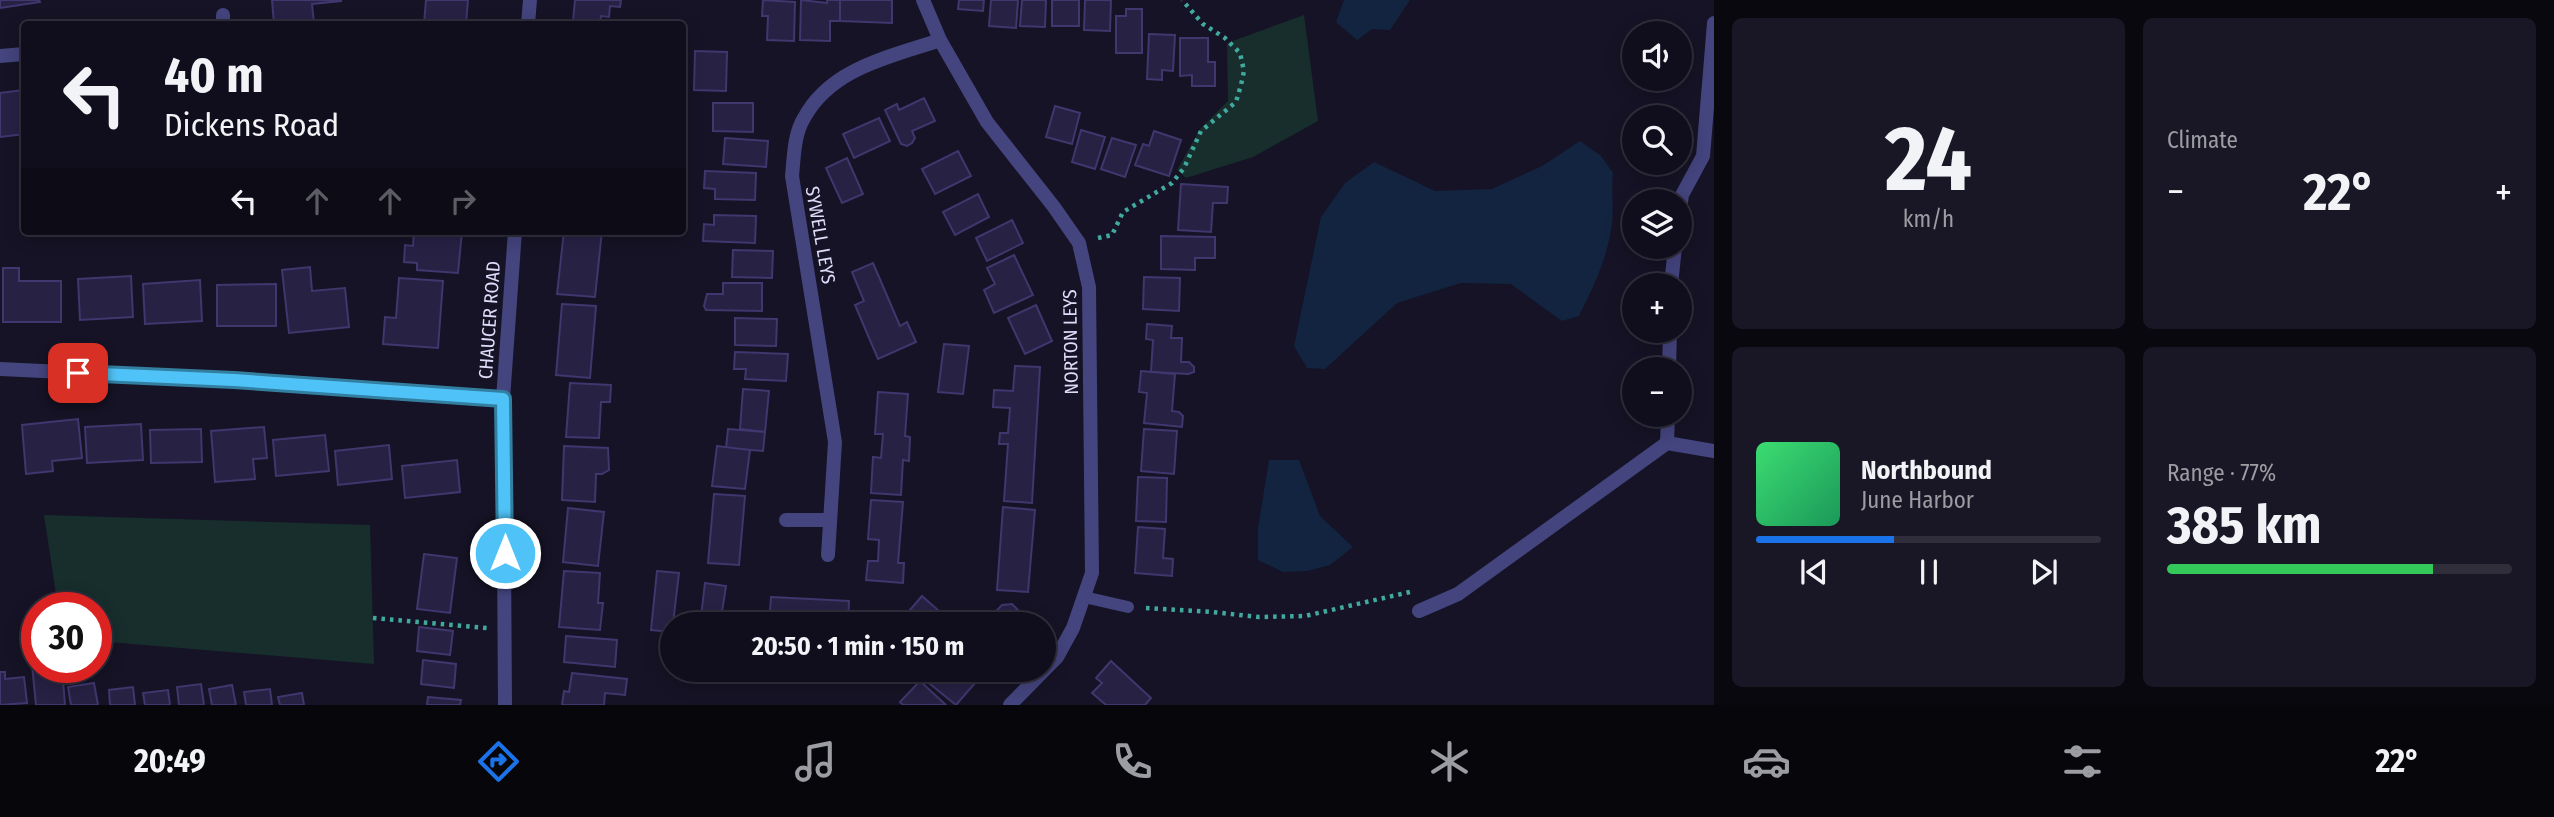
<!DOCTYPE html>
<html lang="en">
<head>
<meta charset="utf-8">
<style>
  body { margin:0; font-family:"Fira Sans Condensed",sans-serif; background:#191725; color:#f1f3f6; height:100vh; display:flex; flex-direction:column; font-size:26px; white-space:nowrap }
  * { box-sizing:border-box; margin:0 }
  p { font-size:23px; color:#9c9ca3 }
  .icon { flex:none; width:38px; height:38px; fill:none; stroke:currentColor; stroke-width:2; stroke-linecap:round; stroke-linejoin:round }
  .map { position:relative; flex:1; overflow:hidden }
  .drawer { display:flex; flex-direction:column; gap:18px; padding:18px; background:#09080f; width:840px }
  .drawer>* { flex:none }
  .banner { position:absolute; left:21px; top:21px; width:665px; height:214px; border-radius:7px; box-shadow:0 4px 18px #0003,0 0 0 2px #302e3b; background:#100e1c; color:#f1f3f6; overflow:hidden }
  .controls { position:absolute; left:1622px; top:21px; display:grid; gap:14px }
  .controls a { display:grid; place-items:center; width:70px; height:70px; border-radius:50%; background:#100e1c; box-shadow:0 4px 18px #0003,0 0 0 2px #302e3b; font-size:35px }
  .speed { position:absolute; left:21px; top:592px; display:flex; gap:14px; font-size:35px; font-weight:700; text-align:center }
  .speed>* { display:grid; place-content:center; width:91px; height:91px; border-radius:50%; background:#100e1c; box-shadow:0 4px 18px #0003,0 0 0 2px #302e3b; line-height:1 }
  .speed .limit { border:10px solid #d22; background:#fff; color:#111 }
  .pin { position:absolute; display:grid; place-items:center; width:60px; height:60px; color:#fff; margin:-30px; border-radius:14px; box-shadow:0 4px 10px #0006 }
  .me { position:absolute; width:77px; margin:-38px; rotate:0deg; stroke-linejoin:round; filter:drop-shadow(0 0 5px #0008) }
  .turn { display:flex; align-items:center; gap:24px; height:147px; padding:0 28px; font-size:32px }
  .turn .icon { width:91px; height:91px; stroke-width:2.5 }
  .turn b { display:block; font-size:49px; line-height:60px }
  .lanes { display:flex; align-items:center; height:66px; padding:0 28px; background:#0003; justify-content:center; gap:35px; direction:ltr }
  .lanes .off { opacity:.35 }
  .big { font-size:52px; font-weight:700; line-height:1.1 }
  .drawer .widget { flex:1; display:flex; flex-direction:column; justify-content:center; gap:10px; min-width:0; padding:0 24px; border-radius:10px; background:#191725 }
  .drawer .dial { align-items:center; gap:0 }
  .dial b { font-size:91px; line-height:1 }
  .song { display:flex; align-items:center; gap:21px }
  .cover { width:84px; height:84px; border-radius:10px; background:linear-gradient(135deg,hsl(140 70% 55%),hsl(150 70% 35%)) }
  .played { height:7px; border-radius:4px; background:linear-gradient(90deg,#1a73e8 40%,#302e3b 40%) }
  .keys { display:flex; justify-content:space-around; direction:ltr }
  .heat { display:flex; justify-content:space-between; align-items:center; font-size:38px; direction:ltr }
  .charge { height:10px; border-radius:5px; background:linear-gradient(90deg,#34c759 77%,#302e3b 0) }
  .drawer .tiles { flex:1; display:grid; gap:18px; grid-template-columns:repeat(2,1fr) }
  .trip { position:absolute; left:660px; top:612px; width:396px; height:70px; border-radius:35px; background:#100e1c; box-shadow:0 4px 18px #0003,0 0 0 2px #302e3b; font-weight:700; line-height:70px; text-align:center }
  .menu { display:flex; height:112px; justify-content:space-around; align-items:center; background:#06060b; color:#9c9ca3 }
  .menu .icon { width:49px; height:49px }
  .menu .selected { color:#1a73e8 }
  .menu b { font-size:32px; color:#f1f3f6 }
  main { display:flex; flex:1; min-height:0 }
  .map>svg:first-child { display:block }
  .green { fill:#172e2d }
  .water { fill:#12243f }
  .building { fill:#272144; stroke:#3f376d; stroke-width:2 }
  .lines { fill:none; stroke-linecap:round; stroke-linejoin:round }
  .path { stroke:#41aa9f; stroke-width:4.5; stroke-dasharray:3.5 5; stroke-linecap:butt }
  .service { stroke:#44447e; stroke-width:12 }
  .minor { stroke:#44447e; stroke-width:14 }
  .route-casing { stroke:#337fa1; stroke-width:18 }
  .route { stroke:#4fc3f7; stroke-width:12 }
  .labels { text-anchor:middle; stroke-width:7; stroke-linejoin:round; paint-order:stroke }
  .street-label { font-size:19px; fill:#dedcfa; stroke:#151325 }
</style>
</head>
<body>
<main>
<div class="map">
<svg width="1714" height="705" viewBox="0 0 1714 705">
  <rect width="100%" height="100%" fill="#151325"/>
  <g class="green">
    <polygon points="1304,15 1318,121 1253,157 1186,178 1177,170 1200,129 1228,101 1227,43"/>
    <polygon points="44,515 370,525 374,664 96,641 96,607 58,607"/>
  </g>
  <g class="water">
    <polygon points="1344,0 1410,0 1390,30 1372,29 1357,40 1336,22"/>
    <path d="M1580,141L1601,156L1613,173C1611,190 1614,207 1612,223C1608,257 1594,286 1579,316L1562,321L1511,284L1461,283L1397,303L1325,369L1307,368L1294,346L1321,217L1345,183L1374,162L1435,191L1492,189L1542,166Z"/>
    <polygon points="1269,460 1299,460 1320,516 1353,547 1330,565 1307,571 1283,572 1258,560 1258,528"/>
  </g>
  <g class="building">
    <polygon points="0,0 39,0 40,2 0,8"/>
    <polygon points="272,0 341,0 341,1 312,4 314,24 274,24"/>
    <polygon points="426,0 468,0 466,24 424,24"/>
    <polygon points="575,0 621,0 620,7 610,6 609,17 601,16 600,23 573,21"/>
    <polygon points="763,0 795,2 794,41 767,40 768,16 762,16"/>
    <polygon points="801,0 827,3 827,0 840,0 840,21 830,21 830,41 800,40"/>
    <polygon points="840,0 892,0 892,23 840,21"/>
    <polygon points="959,0 984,0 983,11 958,9"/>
    <polygon points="991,0 1018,0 1016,28 989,26"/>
    <polygon points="1022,0 1046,0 1045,27 1020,26"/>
    <rect x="1052" y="0" width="27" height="26"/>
    <polygon points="1085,0 1111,0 1110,31 1084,30"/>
    <polygon points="1126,9 1142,9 1142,53 1116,53 1116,16 1126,16"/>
    <polygon points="1149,34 1175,35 1173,71 1162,70 1162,80 1147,79"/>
    <polygon points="1180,38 1208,38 1208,62 1215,62 1215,86 1192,86 1192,75 1180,76"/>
    <polygon points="695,51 727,52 726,91 694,90"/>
    <polygon points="24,90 24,134 0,137 0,93"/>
    <polygon points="924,98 935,121 912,131 915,138 912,143 907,146 901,144 885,110 897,104 899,110"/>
    <polygon points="713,103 753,103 753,132 713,131"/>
    <polygon points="1055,106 1080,113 1072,144 1046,137"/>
    <polygon points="879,118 890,141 854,158 843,134"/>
    <polygon points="1081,130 1105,137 1095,169 1072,162"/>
    <polygon points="1154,131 1181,140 1169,176 1135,165 1143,144 1149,146"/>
    <polygon points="725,138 768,141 766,167 723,164"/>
    <polygon points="1112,138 1136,145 1125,177 1101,169"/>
    <polygon points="958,151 971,176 935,194 922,169"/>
    <polygon points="847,158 863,194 842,203 826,168"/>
    <polygon points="705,171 756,173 755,200 715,199 715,189 704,188"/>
    <polygon points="1181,184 1228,187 1227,203 1213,203 1211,232 1178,230"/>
    <polygon points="978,194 989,217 955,235 943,212"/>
    <polygon points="714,215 756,216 755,243 703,241 704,224 714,225"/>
    <polygon points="1012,220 1023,243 987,261 976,238"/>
    <polygon points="414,231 462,231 458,273 417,270 417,263 404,262 405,245 413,246"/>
    <polygon points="564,231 602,231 595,297 557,294"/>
    <polygon points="1161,236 1215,237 1215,258 1195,258 1195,270 1161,269"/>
    <polygon points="733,250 773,251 772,278 732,277"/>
    <polygon points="1014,255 1033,295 994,313 984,290 995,284 987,268"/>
    <polygon points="873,263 900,326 907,322 916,342 878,359 855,305 864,301 852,272"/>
    <polygon points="310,267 312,291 345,288 349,327 289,333 282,270"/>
    <polygon points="3,268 19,268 19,281 61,281 61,322 3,322"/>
    <polygon points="131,276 133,317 80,320 78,279"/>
    <polygon points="1144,277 1180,278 1179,311 1143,309"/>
    <polygon points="399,278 443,281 438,348 383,344 385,317 396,318"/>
    <polygon points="200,280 202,321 145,324 143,284"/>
    <polygon points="723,283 762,283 762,311 706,310 704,306 707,294 723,294"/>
    <polygon points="276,284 276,326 217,326 217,285"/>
    <polygon points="562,304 596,306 590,378 556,375"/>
    <polygon points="1036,305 1052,341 1025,354 1008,318"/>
    <polygon points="735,318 777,319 776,346 735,345"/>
    <polygon points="1147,324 1172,326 1171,338 1182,338 1181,362 1189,362 1194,367 1194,372 1188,374 1151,372 1153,340 1146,339"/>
    <polygon points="944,344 969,346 963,394 938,392"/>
    <polygon points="735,352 788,354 786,381 745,379 746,369 734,369"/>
    <polygon points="1015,366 1040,367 1032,503 1004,501 1008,444 999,444 1000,433 1008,433 1010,408 993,407 994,390 1013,391"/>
    <polygon points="1141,371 1175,374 1172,411 1179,412 1183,416 1182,427 1144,423 1147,393 1139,392"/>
    <polygon points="570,383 611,385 610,402 601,402 599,438 566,437"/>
    <polygon points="743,389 769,391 765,432 740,429"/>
    <polygon points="878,392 908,394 905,436 910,437 909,461 903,460 901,495 871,493 873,457 881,458 883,434 875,434"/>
    <polygon points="78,419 82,458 52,461 53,471 26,474 22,425"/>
    <polygon points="141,424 143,460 87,463 85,427"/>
    <polygon points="264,427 267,458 253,459 255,479 215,482 211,431"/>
    <polygon points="201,429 202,462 151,463 150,430"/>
    <polygon points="728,429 765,432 763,451 726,448"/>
    <polygon points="1144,429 1177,431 1174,474 1141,471"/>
    <polygon points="325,435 329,471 276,476 273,440"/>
    <polygon points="389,445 392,479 338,485 335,451"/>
    <polygon points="564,446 608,448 609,470 602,474 596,474 595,502 562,500"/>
    <polygon points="717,446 750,450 745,489 712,486"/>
    <polygon points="457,460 460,492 405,498 402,466"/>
    <polygon points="1138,477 1167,478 1166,522 1136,521"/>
    <polygon points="714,494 745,496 739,565 708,563"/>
    <polygon points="871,500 903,502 898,563 904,563 903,583 866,580 868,561 878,561 879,540 868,539"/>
    <polygon points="1003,507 1035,510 1028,592 997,590"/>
    <polygon points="568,508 604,512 598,566 563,562"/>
    <polygon points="1138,527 1165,529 1163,558 1173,559 1172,576 1135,573"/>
    <polygon points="424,554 457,558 450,613 417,609"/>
    <polygon points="564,571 600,573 598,603 603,603 600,630 559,627"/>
    <polygon points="657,571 679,573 672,632 651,630"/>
    <polygon points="705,583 726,586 720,625 700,625"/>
    <polygon points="922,596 938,610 925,625 897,625"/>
    <polygon points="771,597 849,601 848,625 769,625"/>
    <polygon points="1012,604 1030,622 1027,625 983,625 1002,605"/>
    <polygon points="735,613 770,615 769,625 734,625"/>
    <polygon points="419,627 453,631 450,655 417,651"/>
    <polygon points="566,636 617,640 615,667 564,662"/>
    <polygon points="423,660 456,664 454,688 421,684"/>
    <polygon points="1111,661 1151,698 1145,705 1106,705 1092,693 1102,683 1096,678"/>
    <polygon points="32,665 62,667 65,705 36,705"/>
    <polygon points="942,670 961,670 975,683 956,705 930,684"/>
    <polygon points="0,672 5,672 5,679 24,677 27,703 0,705"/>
    <polygon points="572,673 627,679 625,695 605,693 604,705 562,705 564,691 569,692"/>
    <polygon points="920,681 946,705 903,705 900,702"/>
    <polygon points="94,683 98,705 71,705 68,687"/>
    <polygon points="201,684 204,705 179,705 177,687"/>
    <polygon points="232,685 236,705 212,705 209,689"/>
    <polygon points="133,687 135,705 110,705 109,690"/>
    <polygon points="270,689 272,705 246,705 244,692"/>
    <polygon points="168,690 170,705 145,705 143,693"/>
    <polygon points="302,693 304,705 280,705 278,697"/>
    <polygon points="428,697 461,700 460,705 427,705"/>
  </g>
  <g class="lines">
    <g class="path">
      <polyline points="1098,238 1112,235 1123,212 1172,183 1184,168 1201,131 1236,102 1241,85 1244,71 1240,53 1225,38 1203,24 1182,0"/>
      <polyline points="1146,608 1212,612 1259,617 1305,616 1410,592"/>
      <polyline points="373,618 487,628"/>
    </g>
    <polyline class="service" points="1084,597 1128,607"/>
    <g class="minor">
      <polyline points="923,0 940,40 987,122 1054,207 1079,243 1089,287 1092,573 1073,628 1057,657 1010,705"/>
      <polyline points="223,24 223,15"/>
      <polyline points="528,24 530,0"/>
      <polyline points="0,56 24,54"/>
      <polyline points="1680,209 1682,195 1703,156 1714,23"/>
      <polyline points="1671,285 1675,247"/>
      <polyline points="0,369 234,380 503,399"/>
      <polyline points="1669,369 1670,331"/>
      <polyline points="1667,443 1668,415"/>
      <polyline points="786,520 830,520"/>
      <path d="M828,555L835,442L792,176C794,157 794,134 804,118C831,68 890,57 940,40"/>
      <polyline points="1419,611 1458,594 1667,443 1714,451"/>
      <polyline points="505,705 503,399 515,231"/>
    </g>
  </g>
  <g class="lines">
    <g class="route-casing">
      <polyline id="route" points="78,373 234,380 503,399 505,553"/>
    </g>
    <use href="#route" class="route"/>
  </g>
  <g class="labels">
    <g class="street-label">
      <text transform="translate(821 235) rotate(80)" y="7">SYWELL LEYS</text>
      <text transform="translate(489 320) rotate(-86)" y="7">CHAUCER ROAD</text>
      <text transform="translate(1070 342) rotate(-91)" y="7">NORTON LEYS</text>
    </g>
  </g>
</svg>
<div class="controls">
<a><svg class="icon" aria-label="sound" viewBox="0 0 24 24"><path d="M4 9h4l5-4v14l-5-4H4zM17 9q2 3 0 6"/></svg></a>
<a><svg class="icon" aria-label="search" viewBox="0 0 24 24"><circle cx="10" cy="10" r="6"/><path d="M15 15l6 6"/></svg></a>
<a><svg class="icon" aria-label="layers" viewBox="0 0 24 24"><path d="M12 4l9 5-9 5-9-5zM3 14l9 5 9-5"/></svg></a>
<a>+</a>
<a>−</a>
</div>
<div class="speed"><div class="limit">30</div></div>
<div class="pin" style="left:78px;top:373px;background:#d93025"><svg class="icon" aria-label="arrive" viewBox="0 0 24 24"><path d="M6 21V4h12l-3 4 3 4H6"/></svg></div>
<svg class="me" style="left:505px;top:553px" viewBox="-20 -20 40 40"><circle r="17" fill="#4fc3f7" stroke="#fff" stroke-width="3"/><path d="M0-11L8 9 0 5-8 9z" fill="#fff"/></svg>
<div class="trip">20:50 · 1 min · 150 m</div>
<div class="banner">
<div class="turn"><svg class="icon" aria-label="left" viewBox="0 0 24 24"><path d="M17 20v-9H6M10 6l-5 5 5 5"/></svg><div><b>40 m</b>Dickens Road</div></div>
<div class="lanes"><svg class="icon" aria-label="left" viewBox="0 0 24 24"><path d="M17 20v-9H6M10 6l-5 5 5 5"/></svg><svg class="icon off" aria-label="ahead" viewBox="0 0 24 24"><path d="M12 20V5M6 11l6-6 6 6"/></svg><svg class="icon off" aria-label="ahead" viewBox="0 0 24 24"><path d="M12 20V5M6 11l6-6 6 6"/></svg><svg class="icon off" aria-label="right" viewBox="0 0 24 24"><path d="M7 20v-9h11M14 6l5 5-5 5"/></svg></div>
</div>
</div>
<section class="drawer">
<div class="tiles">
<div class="widget dial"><b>24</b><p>km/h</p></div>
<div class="widget"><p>Climate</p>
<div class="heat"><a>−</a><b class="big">22°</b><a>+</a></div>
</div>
<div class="widget">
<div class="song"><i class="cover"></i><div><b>Northbound</b><p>June Harbor</p></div></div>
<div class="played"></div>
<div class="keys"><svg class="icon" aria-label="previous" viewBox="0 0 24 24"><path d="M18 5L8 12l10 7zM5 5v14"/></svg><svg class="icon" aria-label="pause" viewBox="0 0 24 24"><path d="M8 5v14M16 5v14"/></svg><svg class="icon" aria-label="next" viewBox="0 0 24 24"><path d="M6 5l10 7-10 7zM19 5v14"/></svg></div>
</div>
<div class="widget"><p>Range · 77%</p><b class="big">385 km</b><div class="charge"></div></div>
</div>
</section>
</main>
<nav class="menu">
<b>20:49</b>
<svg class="icon selected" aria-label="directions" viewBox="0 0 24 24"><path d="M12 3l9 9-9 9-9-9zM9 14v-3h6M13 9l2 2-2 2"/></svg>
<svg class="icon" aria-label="music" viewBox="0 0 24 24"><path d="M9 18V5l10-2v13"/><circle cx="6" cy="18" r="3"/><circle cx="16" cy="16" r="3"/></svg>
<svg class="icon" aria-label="phone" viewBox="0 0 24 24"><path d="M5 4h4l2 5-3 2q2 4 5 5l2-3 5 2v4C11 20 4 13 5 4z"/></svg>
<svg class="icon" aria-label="climate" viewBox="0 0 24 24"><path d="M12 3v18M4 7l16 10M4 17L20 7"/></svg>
<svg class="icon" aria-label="car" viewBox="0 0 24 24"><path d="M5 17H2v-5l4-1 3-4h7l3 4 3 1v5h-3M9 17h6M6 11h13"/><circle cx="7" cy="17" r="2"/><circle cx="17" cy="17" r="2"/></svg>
<svg class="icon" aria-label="filters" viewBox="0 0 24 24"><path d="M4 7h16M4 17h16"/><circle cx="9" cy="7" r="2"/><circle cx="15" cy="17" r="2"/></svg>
<b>22°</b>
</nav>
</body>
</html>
